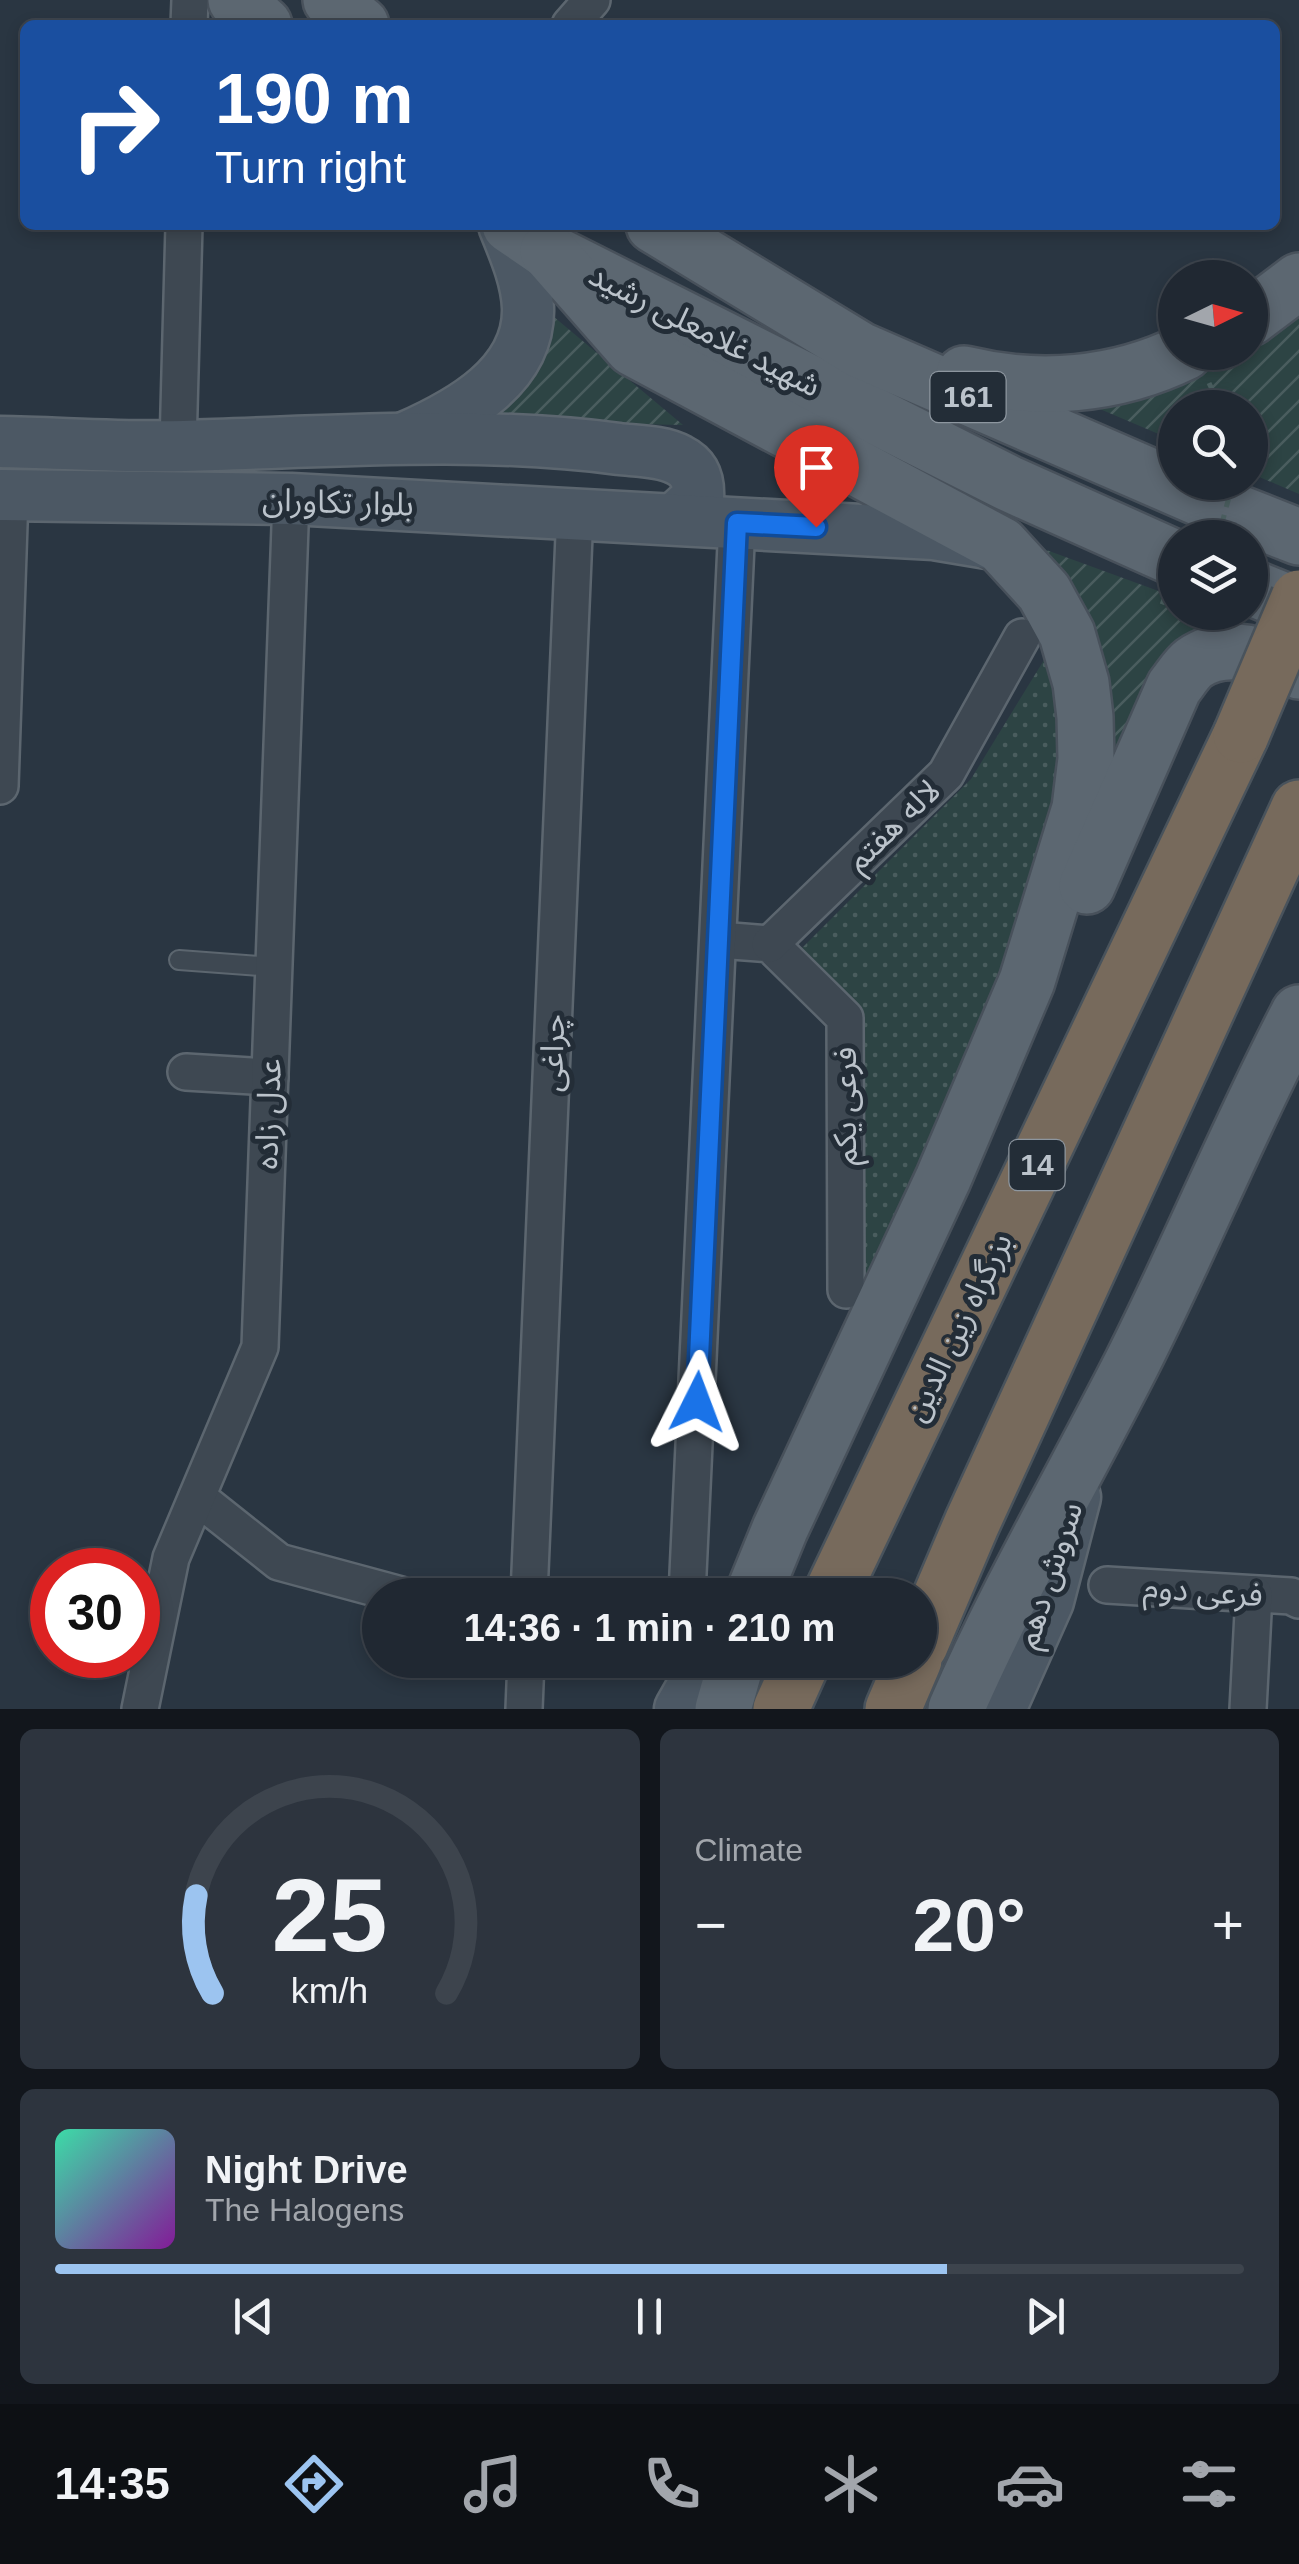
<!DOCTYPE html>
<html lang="en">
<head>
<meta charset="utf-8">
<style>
  body { margin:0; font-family:Arial,"Noto Sans Arabic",sans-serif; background:#2d343e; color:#f1f3f6; height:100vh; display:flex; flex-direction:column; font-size:38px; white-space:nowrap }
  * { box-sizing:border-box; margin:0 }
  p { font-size:32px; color:#a2a6ac }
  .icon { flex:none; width:55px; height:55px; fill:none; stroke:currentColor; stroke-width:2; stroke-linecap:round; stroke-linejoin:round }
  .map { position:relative; height:1709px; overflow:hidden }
  .side { display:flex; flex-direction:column; gap:20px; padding:20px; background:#12161c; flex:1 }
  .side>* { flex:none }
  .guide { position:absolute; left:20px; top:20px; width:1260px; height:210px; border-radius:15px; box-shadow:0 5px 15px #0003,0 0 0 2px #3d444d; background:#1a4fa0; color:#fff; overflow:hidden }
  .needle { width:65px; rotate:85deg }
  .tools { position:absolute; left:1158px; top:260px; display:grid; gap:20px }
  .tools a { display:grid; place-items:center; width:110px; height:110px; border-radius:50%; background:#202832; box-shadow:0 5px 15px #0003,0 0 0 2px #3d444d; font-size:50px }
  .speed { position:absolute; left:30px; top:1548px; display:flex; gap:20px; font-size:50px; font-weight:700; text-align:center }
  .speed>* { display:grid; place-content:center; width:130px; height:130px; border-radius:50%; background:#202832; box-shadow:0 5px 15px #0003,0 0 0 2px #3d444d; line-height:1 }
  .speed .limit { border:15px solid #d22; background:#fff; color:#111 }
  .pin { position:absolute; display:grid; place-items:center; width:85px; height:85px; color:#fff; margin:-102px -42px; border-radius:50% 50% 50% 0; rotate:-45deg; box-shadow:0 0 10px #0007 }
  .pin .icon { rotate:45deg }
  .me { position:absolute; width:110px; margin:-55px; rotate:3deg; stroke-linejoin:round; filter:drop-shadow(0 0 8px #0008) }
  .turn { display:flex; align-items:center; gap:35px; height:210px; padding:0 30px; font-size:45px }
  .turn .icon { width:130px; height:130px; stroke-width:2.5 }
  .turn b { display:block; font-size:70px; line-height:85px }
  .big { font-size:75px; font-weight:800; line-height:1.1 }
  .side .tile { flex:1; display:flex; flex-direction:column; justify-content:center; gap:15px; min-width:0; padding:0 35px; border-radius:15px; background:#2d343e }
  .side .dial { align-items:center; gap:0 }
  .dial svg { height:260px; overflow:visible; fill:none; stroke:#3d444d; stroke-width:7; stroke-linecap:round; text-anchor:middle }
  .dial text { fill:#f1f3f6; stroke:none }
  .song { display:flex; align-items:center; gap:30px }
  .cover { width:120px; height:120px; border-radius:15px; background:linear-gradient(135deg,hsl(160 70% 55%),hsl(290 70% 35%)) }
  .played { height:10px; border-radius:5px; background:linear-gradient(90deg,#9cc4f0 75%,#3d444d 75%) }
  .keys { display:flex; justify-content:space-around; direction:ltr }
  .heat { display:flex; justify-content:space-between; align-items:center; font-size:55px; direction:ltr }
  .side .tiles { flex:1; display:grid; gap:20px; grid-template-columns:1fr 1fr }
  .tile:last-child { grid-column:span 2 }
  .trip { position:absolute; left:362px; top:1578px; width:575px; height:100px; border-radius:50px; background:#202832; box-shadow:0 5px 15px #0003,0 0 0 2px #3d444d; font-weight:800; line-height:100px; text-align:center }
  .menu { display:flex; height:160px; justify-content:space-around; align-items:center; background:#0d1014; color:#a2a6ac }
  .menu .icon { width:70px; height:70px }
  .menu .current { color:#9cc4f0 }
  .menu b { font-size:45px; color:#f1f3f6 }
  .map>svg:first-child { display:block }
  .park { fill:url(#park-dots) }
  .garden { fill:url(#garden-furrows) }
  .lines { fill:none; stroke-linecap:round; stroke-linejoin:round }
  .lane-casing { stroke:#5c666f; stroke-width:22 }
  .street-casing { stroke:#5c666f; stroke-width:40 }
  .secondary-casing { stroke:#5c666f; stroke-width:55 }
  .primary-casing { stroke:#48515b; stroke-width:60 }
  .highway-casing { stroke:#49535c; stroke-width:60 }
  .path { stroke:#4c6061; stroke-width:5; stroke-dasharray:8 8; stroke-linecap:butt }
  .lane { stroke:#3e4852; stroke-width:18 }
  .street { stroke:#3e4852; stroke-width:35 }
  .secondary { stroke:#4c5864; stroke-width:50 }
  .primary { stroke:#5c6771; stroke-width:55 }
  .highway { stroke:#776a5c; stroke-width:55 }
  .highway-bridge-casing { stroke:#49535c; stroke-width:60; stroke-linecap:butt }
  .path-bridge { stroke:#4c6061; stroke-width:5; stroke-dasharray:8 8; stroke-linecap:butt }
  .highway-bridge { stroke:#776a5c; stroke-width:55 }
  .route-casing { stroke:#114b97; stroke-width:25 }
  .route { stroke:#1a73e8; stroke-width:18 }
  .labels { text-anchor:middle; stroke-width:10; stroke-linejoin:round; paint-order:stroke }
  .shield { fill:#232d37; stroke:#8d969f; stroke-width:2.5 }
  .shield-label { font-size:30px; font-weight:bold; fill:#bbc3cb }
  .street-label { font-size:32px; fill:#bbc3cb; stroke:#232d37 }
</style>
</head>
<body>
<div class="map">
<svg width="1299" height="1709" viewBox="0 0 1299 1709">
  <defs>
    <pattern id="park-dots" width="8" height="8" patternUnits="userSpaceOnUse" patternTransform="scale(2.5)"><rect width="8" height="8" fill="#2d4444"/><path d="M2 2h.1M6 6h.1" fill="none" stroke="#4a5d5e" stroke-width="1.8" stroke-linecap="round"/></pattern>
    <pattern id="garden-furrows" width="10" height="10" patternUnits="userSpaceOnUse" patternTransform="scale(2.5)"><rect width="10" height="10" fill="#2d4444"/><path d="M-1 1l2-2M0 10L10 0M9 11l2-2" fill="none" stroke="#4a5d5e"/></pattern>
  </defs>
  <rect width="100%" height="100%" fill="#2a3642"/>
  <polygon class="park" points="1055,642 1067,682 1056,835 960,1082 855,1308 861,1008 798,952 971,779"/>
  <g class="garden">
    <polygon points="1299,297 1299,494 1250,473 1250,408 1175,408 1175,441 1067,395 1205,360 1217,353 1250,352 1250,333"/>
    <polygon points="535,301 683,425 464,421"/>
    <polygon points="1019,540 1175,597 1175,612 1219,613 1246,622 1197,641 1091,807"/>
  </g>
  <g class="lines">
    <g class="lane-casing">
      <polyline id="lane" points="179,960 274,967"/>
    </g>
    <g class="street-casing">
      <g id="street">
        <polyline points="189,25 190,0"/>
        <polyline points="570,25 592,0"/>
        <polyline points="178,446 184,225"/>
        <polyline points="0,786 10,495"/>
        <polyline points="719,940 770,944 845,1018 846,1290"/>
        <polyline points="770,944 946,774 1022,637"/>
        <polyline points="186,1072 270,1077"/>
        <polyline points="197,1497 279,1562 401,1595"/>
        <polyline points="1107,1585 1291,1596 1299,1600"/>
        <polyline points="529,1595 575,512"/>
        <polyline points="687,1595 737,523"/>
        <polyline points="140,1709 171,1558 260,1347 291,499"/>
        <polyline points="524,1709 526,1660"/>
        <polyline points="1248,1709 1254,1594"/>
      </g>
    </g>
    <g class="secondary-casing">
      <g id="secondary">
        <path d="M407,437C459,414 530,376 528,308C527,279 514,250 504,225"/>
        <path d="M0,442C61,443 123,448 184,446C326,442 478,430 619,449C638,451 663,451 679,460C695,468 699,481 698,498L675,519"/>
        <polyline points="0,495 291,499 934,534 988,543"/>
        <polyline points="680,1709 708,1660"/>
        <polyline points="1000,1709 1048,1601 1075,1497"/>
      </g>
    </g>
    <g class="primary-casing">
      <g id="primary">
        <polyline points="236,0 264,25"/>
        <polyline points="331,0 361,25"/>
        <polyline points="510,225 548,251 1008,483 1175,558"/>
        <polyline points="654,225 860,350 1200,498 1299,537"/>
        <polyline points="548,251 633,348 1001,545 1044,592 1067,634 1081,683 1085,717 1086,759 1080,808 1027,981 943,1179 780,1529 753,1595"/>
        <polyline points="1250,318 1299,281"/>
        <path d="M964,374C1038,392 1116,386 1185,352"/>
        <polyline points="1250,587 1299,607"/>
        <path d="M1087,886L1174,687C1180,680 1186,669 1194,663C1227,640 1267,657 1299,671"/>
        <polyline points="723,1709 737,1660"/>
        <path d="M956,1709C1008,1590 1073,1479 1132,1363C1190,1248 1239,1128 1299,1013"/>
      </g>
    </g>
    <g class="highway-casing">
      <g id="highway">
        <polyline points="831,1595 1241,735"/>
        <polyline points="920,1645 972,1523 1299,808"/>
        <polyline points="781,1709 803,1660"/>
        <polyline points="893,1709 914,1660"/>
      </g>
    </g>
    <g class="path">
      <polyline points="1209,383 1221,408"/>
      <polyline points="1165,597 1162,605 1175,609"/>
    </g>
    <use href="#lane" class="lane"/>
    <use href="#street" class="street"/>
    <use href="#secondary" class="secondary"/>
    <use href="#primary" class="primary"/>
    <use href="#highway" class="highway"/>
    <g class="highway-bridge-casing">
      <polyline id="highway-bridge" points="1241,735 1299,598"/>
    </g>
    <polyline class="path-bridge" points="1218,538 1233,482"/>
    <use href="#highway-bridge" class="highway-bridge"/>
  </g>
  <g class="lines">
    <g class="route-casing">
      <polyline id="route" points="697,1402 737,523 816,527"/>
    </g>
    <use href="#route" class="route"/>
  </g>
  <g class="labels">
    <g class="shield">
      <rect x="930.5" y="372" width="75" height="50" rx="8"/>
      <rect x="1009.5" y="1140" width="55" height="50" rx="8"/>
    </g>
    <g class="shield-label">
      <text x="968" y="407">161</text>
      <text x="1037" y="1175">14</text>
    </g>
    <g class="street-label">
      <text transform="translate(705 330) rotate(27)" y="11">شهید غلامعلی رشید</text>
      <text transform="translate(338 502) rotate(2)" y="11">بلوار تکاوران</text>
      <text transform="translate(893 825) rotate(-44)" y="11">لاله هفتم</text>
      <text transform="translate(552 1053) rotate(-88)" y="11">چراغی</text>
      <text transform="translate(845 1106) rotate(-90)" y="11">فرعی یکم</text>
      <text transform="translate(268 1114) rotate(-88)" y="11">عدل زاده</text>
      <text transform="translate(958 1327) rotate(-64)" y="11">بزرگراه زین الدین</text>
      <text transform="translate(1049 1575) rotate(-72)" y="11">سروش دهم</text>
      <text transform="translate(1203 1591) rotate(4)" y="11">فرعی دوم</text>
    </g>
  </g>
</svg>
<div class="tools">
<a><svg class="needle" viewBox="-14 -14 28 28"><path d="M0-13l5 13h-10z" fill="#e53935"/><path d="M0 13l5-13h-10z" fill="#a2a6ac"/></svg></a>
<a><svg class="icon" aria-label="search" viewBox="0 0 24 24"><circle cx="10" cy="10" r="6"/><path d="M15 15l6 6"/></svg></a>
<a><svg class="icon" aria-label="layers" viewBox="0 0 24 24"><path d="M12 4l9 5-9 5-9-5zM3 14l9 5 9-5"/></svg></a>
</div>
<div class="speed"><div class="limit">30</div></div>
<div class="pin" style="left:816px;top:527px;background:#d93025"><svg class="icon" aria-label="arrive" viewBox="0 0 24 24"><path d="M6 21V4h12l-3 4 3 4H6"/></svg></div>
<svg class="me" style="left:697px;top:1402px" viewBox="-20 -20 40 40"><path d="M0-17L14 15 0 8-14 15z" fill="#1a73e8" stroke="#fff" stroke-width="4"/></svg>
<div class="trip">14:36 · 1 min · 210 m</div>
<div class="guide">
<div class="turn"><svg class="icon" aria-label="right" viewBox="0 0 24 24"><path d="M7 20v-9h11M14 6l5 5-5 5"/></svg><div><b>190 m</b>Turn right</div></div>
</div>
</div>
<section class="side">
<div class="tiles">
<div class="tile dial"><svg viewBox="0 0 100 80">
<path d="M14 69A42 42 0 1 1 86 69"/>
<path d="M14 69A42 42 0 0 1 9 39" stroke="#9cc4f0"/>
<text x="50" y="56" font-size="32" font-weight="700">25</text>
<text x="50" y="72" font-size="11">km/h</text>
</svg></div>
<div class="tile"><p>Climate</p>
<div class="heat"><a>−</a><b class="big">20°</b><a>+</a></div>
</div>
<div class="tile">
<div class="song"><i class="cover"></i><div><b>Night Drive</b><p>The Halogens</p></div></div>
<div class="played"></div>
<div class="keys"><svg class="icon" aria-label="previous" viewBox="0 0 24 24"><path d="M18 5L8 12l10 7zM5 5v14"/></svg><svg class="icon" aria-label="pause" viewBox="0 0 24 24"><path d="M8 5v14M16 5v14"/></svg><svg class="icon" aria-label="next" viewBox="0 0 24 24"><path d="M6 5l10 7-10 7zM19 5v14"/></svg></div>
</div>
</div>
</section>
<nav class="menu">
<b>14:35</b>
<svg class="icon current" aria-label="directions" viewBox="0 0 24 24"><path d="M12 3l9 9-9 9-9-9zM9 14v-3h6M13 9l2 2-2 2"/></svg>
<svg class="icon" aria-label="music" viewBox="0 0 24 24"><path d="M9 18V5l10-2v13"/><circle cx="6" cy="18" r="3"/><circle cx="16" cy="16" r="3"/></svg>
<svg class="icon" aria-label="phone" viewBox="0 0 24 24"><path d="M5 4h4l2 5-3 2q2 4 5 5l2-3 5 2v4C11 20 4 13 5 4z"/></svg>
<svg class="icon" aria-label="climate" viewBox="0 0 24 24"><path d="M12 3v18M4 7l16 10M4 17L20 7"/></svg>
<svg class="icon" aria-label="car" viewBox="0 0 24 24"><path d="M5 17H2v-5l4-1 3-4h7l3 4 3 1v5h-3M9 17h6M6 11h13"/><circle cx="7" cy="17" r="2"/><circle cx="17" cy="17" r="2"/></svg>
<svg class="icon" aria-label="filters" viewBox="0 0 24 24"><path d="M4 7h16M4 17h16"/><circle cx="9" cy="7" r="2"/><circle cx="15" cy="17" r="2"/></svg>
</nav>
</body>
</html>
